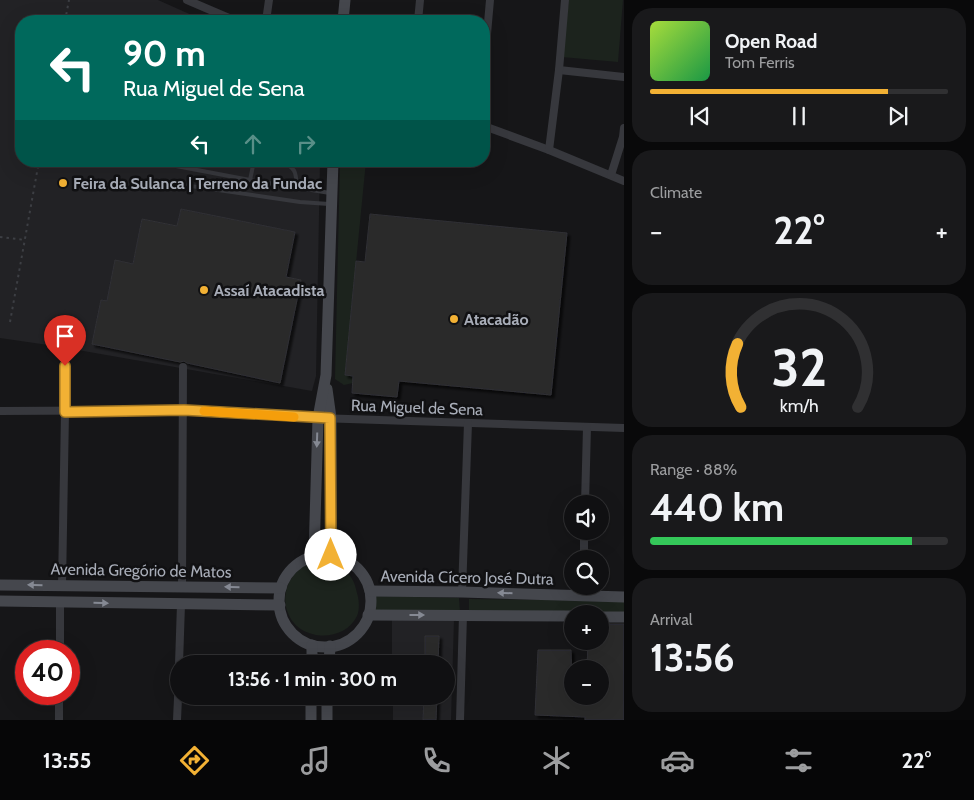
<!DOCTYPE html>
<html lang="en">
<head>
<meta charset="utf-8">
<style>
  body { margin:0; font-family:Cabin,sans-serif; background:#19191b; color:#f1f3f6; height:100vh; display:flex; flex-direction:column; font-size:19px; white-space:nowrap }
  * { box-sizing:border-box; margin:0 }
  p { font-size:16px; color:#9c9d9f }
  .icon { flex:none; width:28px; height:28px; fill:none; stroke:currentColor; stroke-width:2; stroke-linecap:round; stroke-linejoin:round }
  .map { position:relative; flex:1; overflow:hidden }
  .details { display:flex; flex-direction:column; gap:8px; padding:8px; background:#09090a; width:350px }
  .details>* { flex:none }
  .guide { position:absolute; left:15px; top:15px; width:475px; height:152px; border-radius:20px; box-shadow:0 5px 20px #0002,0 0 0 1px #303032; background:#00695c; color:#fff; overflow:hidden }
  .controls { position:absolute; left:564px; top:495px; display:grid; gap:10px }
  .controls a { display:grid; place-items:center; width:45px; height:45px; border-radius:50%; background:#101012; box-shadow:0 5px 20px #0002,0 0 0 1px #303032; font-size:25px }
  .speed { position:absolute; left:15px; top:640px; display:flex; gap:10px; font-size:25px; font-weight:700; text-align:center }
  .speed>* { display:grid; place-content:center; width:65px; height:65px; border-radius:50%; background:#101012; box-shadow:0 5px 20px #0002,0 0 0 1px #303032; line-height:1 }
  .speed .limit { border:8px solid #d22; background:#fff; color:#111 }
  .pin { position:absolute; display:grid; place-items:center; width:42px; height:42px; color:#fff; margin:-51px -21px; border-radius:50% 50% 50% 0; rotate:-45deg; box-shadow:0 0 5px #0007 }
  .pin .icon { rotate:45deg }
  .me { position:absolute; width:55px; margin:-28px; rotate:0deg; stroke-linejoin:round; filter:drop-shadow(0 0 4px #0008) }
  .turn { display:flex; align-items:center; gap:18px; height:105px; padding:0 25px; font-size:22px }
  .turn .icon { width:65px; height:65px; stroke-width:2.5 }
  .turn b { display:block; font-size:35px; line-height:42px }
  .lanes { display:flex; align-items:center; height:48px; padding:0 25px; background:#0003; justify-content:center; gap:25px; direction:ltr }
  .lanes .off { opacity:.35 }
  .big { font-size:38px; font-weight:700; line-height:1.1 }
  .details .tile { flex:1; display:flex; flex-direction:column; justify-content:center; gap:8px; min-width:0; padding:0 18px; border-radius:20px; background:#19191b }
  .details .dial { align-items:center; gap:0 }
  .dial svg { height:130px; overflow:visible; fill:none; stroke:#303032; stroke-width:7; stroke-linecap:round; text-anchor:middle }
  .dial text { fill:#f1f3f6; stroke:none }
  .song { display:flex; align-items:center; gap:15px }
  .cover { width:60px; height:60px; border-radius:8px; background:linear-gradient(135deg,hsl(80 70% 55%),hsl(140 70% 35%)) }
  .played { height:5px; border-radius:2px; background:linear-gradient(90deg,#f2b134 80%,#303032 80%) }
  .keys { display:flex; justify-content:space-around; direction:ltr }
  .heat { display:flex; justify-content:space-between; align-items:center; font-size:28px; direction:ltr }
  .charge { height:8px; border-radius:4px; background:linear-gradient(90deg,#34c759 88%,#303032 0) }
  .trip { position:absolute; left:170px; top:655px; width:285px; height:50px; border-radius:25px; background:#101012; box-shadow:0 5px 20px #0002,0 0 0 1px #303032; font-weight:700; line-height:50px; text-align:center }
  .tab-bar { display:flex; height:80px; justify-content:space-around; align-items:center; background:#060607; color:#9c9d9f }
  .tab-bar .icon { width:35px; height:35px }
  .tab-bar .selected { color:#f2b134 }
  .tab-bar b { font-size:22px; color:#f1f3f6 }
  main { display:flex; flex:1; min-height:0 }
  .map>svg:first-child { display:block }
  .built { fill:#222225 }
  .green { fill:#1c231d }
  .building { fill:#29292c; stroke:#303034; filter:url(#shadow) }
  .lines { fill:none; stroke-linecap:round; stroke-linejoin:round }
  .path { stroke:#3d3f44; stroke-width:2; stroke-dasharray:2.5 4; stroke-linecap:butt }
  .lane { stroke:#37383d; stroke-width:4 }
  .street { stroke:#37383d; stroke-width:8 }
  .secondary { stroke:#45474d; stroke-width:11 }
  .oneway { fill:#858993 }
  .route-casing { stroke:#9d7322; stroke-width:12 }
  .route { stroke:#f2b134; stroke-width:9 }
  .slow { stroke:#f59e0b; stroke-width:9 }
  .poi-dot { fill:#f2b134; stroke:#111113; stroke-width:2 }
  .labels { text-anchor:middle; stroke-width:5; stroke-linejoin:round; paint-order:stroke }
  .poi-label { font-size:16px; font-weight:bold; fill:#a8adb8; stroke:#111113; text-anchor:start }
  .street-label { font-size:16px; fill:#a8adb8; stroke:#111113 }
</style>
</head>
<body>
<main>
<div class="map">
<svg width="624" height="720" viewBox="0 0 624 720">
  <defs>
    <filter id="shadow"><feDropShadow dx="3" dy="3" stdDeviation="1" flood-color="#0009"/></filter>
  </defs>
  <rect width="100%" height="100%" fill="#161618"/>
  <g class="built">
    <polygon points="0,0 158,0 205,21 21,21 21,161 320,161 316,376 312,391 55,346 0,338"/>
    <polygon points="392,617 454,619 451,720 393,720 393,696 446,696 446,664 392,664"/>
  </g>
  <g class="green">
    <polygon points="569,0 623,0 618,62 562,57"/>
    <polygon points="340,161 366,161 345,375 354,376 353,383 344,385 335,379"/>
    <path d="M327,563C345,569 353,573 357,593C359,599 360,610 357,616C344,643 299,642 288,613C281,596 288,576 304,566C310,563 320,563 327,563Z"/>
    <polygon points="374,596 459,598 460,612 374,610"/>
    <polygon points="469,599 624,601 624,613 469,611"/>
  </g>
  <g class="building">
    <polygon points="181,209 295,232 286,277 301,280 280,383 187,363 184,361 180,362 92,344 101,300 107,301 115,260 133,264 142,219 177,226"/>
    <polygon points="370,214 567,233 551,395 399,381 397,397 352,393 353,376 345,375 356,261 365,262"/>
    <polygon points="600,624 624,624 624,720 585,720 585,717 535,715 538,650 571,650 572,696 600,696 600,669 587,669 588,641 600,641"/>
    <polygon points="425,636 439,636 438,664 425,664"/>
    <polygon points="424,696 437,696 436,720 423,720"/>
  </g>
  <g class="lines">
    <g class="path">
      <polyline points="65,21 69,0"/>
      <polyline points="0,237 25,240"/>
      <polyline points="10,322 39,161"/>
    </g>
    <g class="lane">
      <polyline points="254,161 250,180 330,193"/>
      <path d="M280,161C296,168 296,171 297,188"/>
      <polyline points="176,166 250,180"/>
      <polyline points="170,183 300,202 329,204"/>
    </g>
    <g class="street">
      <polyline points="187,0 236,21"/>
      <polyline points="266,21 269,0"/>
      <polyline points="418,21 420,0"/>
      <polyline points="484,68 490,0"/>
      <polyline points="559,70 624,77"/>
      <polyline points="484,126 549,150 624,181"/>
      <polyline points="549,150 559,70 565,0"/>
      <polyline points="611,175 623,137 624,128"/>
      <polyline points="0,411 184,410 318,418 624,428"/>
      <polyline points="585,504 587,427"/>
      <polyline points="584,559 584,531"/>
      <polyline points="62,586 65,412 65,351"/>
      <polyline points="182,587 183,367"/>
      <polyline points="462,592 468,423"/>
      <polyline points="583,597 583,586"/>
      <polyline points="60,651 60,602"/>
      <polyline points="179,664 181,604"/>
      <polyline points="59,720 59,694"/>
      <polyline points="177,720 179,676"/>
      <polyline points="460,720 463,615"/>
    </g>
    <g class="secondary">
      <polyline points="343,21 345,0"/>
      <polyline points="327,389 331,418 331,555"/>
      <circle cx="325" cy="601" r="46"/>
      <polyline points="314,556 318,418 326,375 333,161"/>
      <polyline points="0,585 281,588"/>
      <polyline points="370,591 462,592 624,597"/>
      <polyline points="0,601 280,605"/>
      <polyline points="368,615 572,616"/>
      <polyline points="600,617 624,617"/>
      <polyline points="312,664 312,645"/>
      <polyline points="329,664 330,646"/>
      <polyline points="311,720 311,696"/>
      <polyline points="327,720 327,696"/>
    </g>
  </g>
  <defs><path id="oneway-solid" d="M-6-.8H1V-3.2L6.5 0L1 3.2V.8H-6Z" transform="scale(1.25)"/></defs>
  <g class="oneway">
    <use href="#oneway-solid" transform="translate(317 440) rotate(92)"/>
    <use href="#oneway-solid" transform="translate(35 585) rotate(-179)"/>
    <use href="#oneway-solid" transform="translate(232 587) rotate(-179)"/>
    <use href="#oneway-solid" transform="translate(505 593) rotate(-178)"/>
    <use href="#oneway-solid" transform="translate(101 603) rotate(1)"/>
    <use href="#oneway-solid" transform="translate(417 615)"/>
  </g>
  <g class="lines">
    <g class="route-casing">
      <polyline id="route" points="65,366 65,412 184,410 330,418 331,555"/>
    </g>
    <use href="#route" class="route"/>
    <polyline class="slow" points="204,411 294,417"/>
  </g>
  <g class="poi-dot">
    <circle cx="63" cy="183" r="5"/>
    <circle cx="204" cy="290" r="5"/>
    <circle cx="454" cy="319" r="5"/>
  </g>
  <g class="labels">
    <g class="poi-label">
      <text x="73" y="189">Feira da Sulanca | Terreno da Fundac</text>
      <text x="214" y="296">Assaí Atacadista</text>
      <text x="464" y="325">Atacadão</text>
    </g>
    <g class="street-label">
      <text transform="translate(417 407) rotate(2)" y="6">Rua Miguel de Sena</text>
      <text transform="translate(141 570) rotate(1)" y="6">Avenida Gregório de Matos</text>
      <text transform="translate(467 577) rotate(1)" y="6">Avenida Cícero José Dutra</text>
    </g>
  </g>
</svg>
<div class="controls">
<a><svg class="icon" aria-label="sound" viewBox="0 0 24 24"><path d="M4 9h4l5-4v14l-5-4H4zM17 9q2 3 0 6"/></svg></a>
<a><svg class="icon" aria-label="search" viewBox="0 0 24 24"><circle cx="10" cy="10" r="6"/><path d="M15 15l6 6"/></svg></a>
<a>+</a>
<a>−</a>
</div>
<div class="speed"><div class="limit">40</div></div>
<div class="pin" style="left:65px;top:366px;background:#d93025"><svg class="icon" aria-label="arrive" viewBox="0 0 24 24"><path d="M6 21V4h12l-3 4 3 4H6"/></svg></div>
<svg class="me" style="left:331px;top:555px" viewBox="-20 -20 40 40"><circle r="19" fill="#fff"/><path d="M0-13L10 11 0 6-10 11z" fill="#f2b134"/></svg>
<div class="trip">13:56 · 1 min · 300 m</div>
<div class="guide">
<div class="turn"><svg class="icon" aria-label="left" viewBox="0 0 24 24"><path d="M17 20v-9H6M10 6l-5 5 5 5"/></svg><div><b>90 m</b>Rua Miguel de Sena</div></div>
<div class="lanes"><svg class="icon" aria-label="left" viewBox="0 0 24 24"><path d="M17 20v-9H6M10 6l-5 5 5 5"/></svg><svg class="icon off" aria-label="ahead" viewBox="0 0 24 24"><path d="M12 20V5M6 11l6-6 6 6"/></svg><svg class="icon off" aria-label="right" viewBox="0 0 24 24"><path d="M7 20v-9h11M14 6l5 5-5 5"/></svg></div>
</div>
</div>
<section class="details">
<div class="tile">
<div class="song"><i class="cover"></i><div><b>Open Road</b><p>Tom Ferris</p></div></div>
<div class="played"></div>
<div class="keys"><svg class="icon" aria-label="previous" viewBox="0 0 24 24"><path d="M18 5L8 12l10 7zM5 5v14"/></svg><svg class="icon" aria-label="pause" viewBox="0 0 24 24"><path d="M8 5v14M16 5v14"/></svg><svg class="icon" aria-label="next" viewBox="0 0 24 24"><path d="M6 5l10 7-10 7zM19 5v14"/></svg></div>
</div>
<div class="tile"><p>Climate</p>
<div class="heat"><a>−</a><b class="big">22°</b><a>+</a></div>
</div>
<div class="tile dial"><svg viewBox="0 0 100 80">
<path d="M14 69A42 42 0 1 1 86 69"/>
<path d="M14 69A42 42 0 0 1 12 30" stroke="#f2b134"/>
<text x="50" y="56" font-size="32" font-weight="700">32</text>
<text x="50" y="72" font-size="11">km/h</text>
</svg></div>
<div class="tile"><p>Range · 88%</p><b class="big">440 km</b><div class="charge"></div></div>
<div class="tile"><p>Arrival</p><b class="big">13:56</b></div>
</section>
</main>
<nav class="tab-bar">
<b>13:55</b>
<svg class="icon selected" aria-label="directions" viewBox="0 0 24 24"><path d="M12 3l9 9-9 9-9-9zM9 14v-3h6M13 9l2 2-2 2"/></svg>
<svg class="icon" aria-label="music" viewBox="0 0 24 24"><path d="M9 18V5l10-2v13"/><circle cx="6" cy="18" r="3"/><circle cx="16" cy="16" r="3"/></svg>
<svg class="icon" aria-label="phone" viewBox="0 0 24 24"><path d="M5 4h4l2 5-3 2q2 4 5 5l2-3 5 2v4C11 20 4 13 5 4z"/></svg>
<svg class="icon" aria-label="climate" viewBox="0 0 24 24"><path d="M12 3v18M4 7l16 10M4 17L20 7"/></svg>
<svg class="icon" aria-label="car" viewBox="0 0 24 24"><path d="M5 17H2v-5l4-1 3-4h7l3 4 3 1v5h-3M9 17h6M6 11h13"/><circle cx="7" cy="17" r="2"/><circle cx="17" cy="17" r="2"/></svg>
<svg class="icon" aria-label="filters" viewBox="0 0 24 24"><path d="M4 7h16M4 17h16"/><circle cx="9" cy="7" r="2"/><circle cx="15" cy="17" r="2"/></svg>
<b>22°</b>
</nav>
</body>
</html>
